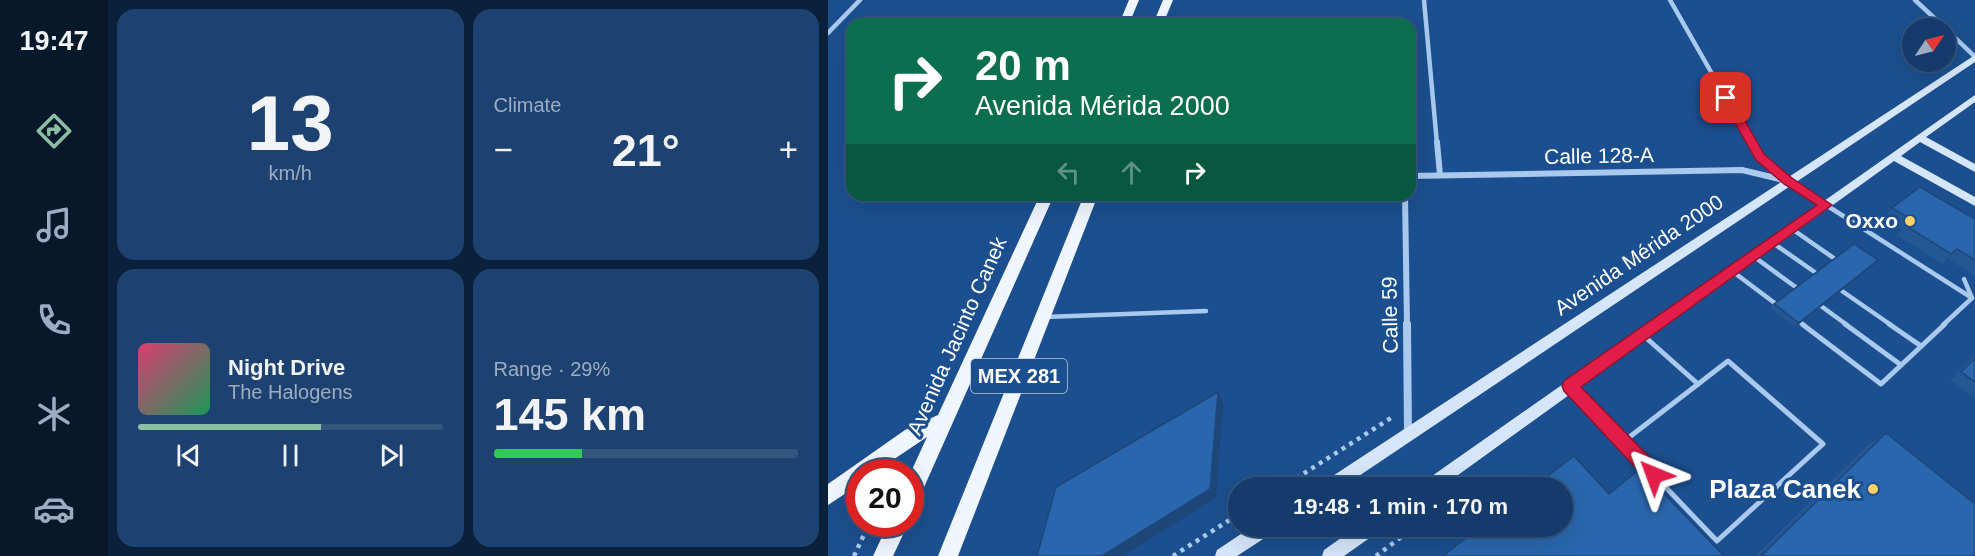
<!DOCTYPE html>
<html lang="en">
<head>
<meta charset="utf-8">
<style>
  body { margin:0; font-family:Helvetica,sans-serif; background:#1d4271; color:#f1f3f6; height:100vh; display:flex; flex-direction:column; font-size:22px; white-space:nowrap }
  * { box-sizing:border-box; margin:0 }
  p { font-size:20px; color:#9dadc1 }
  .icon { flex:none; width:33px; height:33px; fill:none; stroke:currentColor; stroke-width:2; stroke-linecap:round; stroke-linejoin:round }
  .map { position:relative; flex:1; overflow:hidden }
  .panel { display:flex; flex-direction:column; gap:9px; padding:9px; background:#0b203b; width:720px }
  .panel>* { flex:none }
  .banner { position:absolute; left:18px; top:18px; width:570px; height:183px; border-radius:18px; box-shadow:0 6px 24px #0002,0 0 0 2px #33557e; background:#0b6e4f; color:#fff; overflow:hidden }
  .needle { width:39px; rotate:55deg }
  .fabs { position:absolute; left:1074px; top:18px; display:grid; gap:12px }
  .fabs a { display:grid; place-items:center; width:54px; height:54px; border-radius:50%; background:#143b6b; box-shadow:0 6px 24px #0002,0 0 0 2px #33557e; font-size:30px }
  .speed { position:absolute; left:18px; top:459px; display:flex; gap:12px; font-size:30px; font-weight:700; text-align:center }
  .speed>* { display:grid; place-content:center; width:78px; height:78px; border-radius:50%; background:#143b6b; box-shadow:0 6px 24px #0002,0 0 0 2px #33557e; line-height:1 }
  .speed .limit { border:9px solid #d22; background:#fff; color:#111 }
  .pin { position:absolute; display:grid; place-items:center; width:51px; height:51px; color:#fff; margin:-26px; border-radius:12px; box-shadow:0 3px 9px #0006 }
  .me { position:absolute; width:66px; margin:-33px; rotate:316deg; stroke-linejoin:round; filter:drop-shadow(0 0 4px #0008) }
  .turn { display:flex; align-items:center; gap:21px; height:126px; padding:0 30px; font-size:27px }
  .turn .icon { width:78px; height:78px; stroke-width:2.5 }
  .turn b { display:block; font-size:42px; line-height:51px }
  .lanes { display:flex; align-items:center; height:57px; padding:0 30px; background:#0003; justify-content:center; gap:30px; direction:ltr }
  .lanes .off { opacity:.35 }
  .big { font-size:45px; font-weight:700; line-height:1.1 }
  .panel .card { flex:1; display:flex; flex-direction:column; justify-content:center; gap:9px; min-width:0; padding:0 21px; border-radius:18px; background:#1d4271 }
  .panel .dial { align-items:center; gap:0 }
  .dial b { font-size:78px; line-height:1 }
  .song { display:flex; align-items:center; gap:18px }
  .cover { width:72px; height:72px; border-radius:9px; background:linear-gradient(135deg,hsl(340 70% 55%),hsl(150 70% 35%)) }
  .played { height:6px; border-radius:3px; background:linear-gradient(90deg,#8abfa5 60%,#33557e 60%) }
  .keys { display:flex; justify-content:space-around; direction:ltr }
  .heat { display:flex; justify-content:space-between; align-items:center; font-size:33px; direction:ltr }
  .charge { height:9px; border-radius:4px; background:linear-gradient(90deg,#34c759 29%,#33557e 0) }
  .panel .tiles { flex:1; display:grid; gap:9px; grid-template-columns:repeat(2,1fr) }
  .trip { position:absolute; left:400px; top:477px; width:345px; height:60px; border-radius:30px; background:#143b6b; box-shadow:0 6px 24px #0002,0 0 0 2px #33557e; font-weight:700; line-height:60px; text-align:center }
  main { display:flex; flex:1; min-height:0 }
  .menu { display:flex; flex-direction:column; width:108px; justify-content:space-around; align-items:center; background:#08182b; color:#9dadc1 }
  .menu .icon { width:42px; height:42px }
  .menu .selected { color:#8abfa5 }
  .menu b { font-size:27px; color:#f1f3f6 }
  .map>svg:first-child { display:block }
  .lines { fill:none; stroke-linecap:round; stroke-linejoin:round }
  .path { stroke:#a9c9ee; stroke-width:4.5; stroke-dasharray:4 5; stroke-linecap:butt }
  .lane-far2 { stroke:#a9c9ee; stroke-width:3 }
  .lane-far1 { stroke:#a9c9ee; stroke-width:4.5 }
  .lane { stroke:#a9c9ee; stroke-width:5 }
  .street-far2 { stroke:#a9c9ee; stroke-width:4.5 }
  .street-far1 { stroke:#a9c9ee; stroke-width:6 }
  .street { stroke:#a9c9ee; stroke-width:8 }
  .secondary { fill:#d6e6fa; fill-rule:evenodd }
  .primary { fill:#f0f6ff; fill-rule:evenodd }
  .wall { fill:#245895 }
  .shaded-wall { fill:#1d4779 }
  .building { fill:#2a66ad; stroke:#1d4779; stroke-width:1.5 }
  .route { fill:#e11d48; stroke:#92132f; stroke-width:1.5 }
  .poi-dot { fill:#ffd166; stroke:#1b4f8f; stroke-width:2 }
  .labels { text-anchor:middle; stroke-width:6; stroke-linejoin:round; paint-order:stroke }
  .shield { fill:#1b4f8f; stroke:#bbcadd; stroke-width:1.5 }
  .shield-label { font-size:20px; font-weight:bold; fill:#fff }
  .street-label { font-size:21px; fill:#fff; stroke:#1b4f8f }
  .poi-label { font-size:21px; font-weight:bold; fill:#fff; stroke:#1b4f8f; text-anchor:end }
  .near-poi-label { font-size:26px; font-weight:bold; fill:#fff; stroke:#1b4f8f; text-anchor:end }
</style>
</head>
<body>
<main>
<nav class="menu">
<b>19:47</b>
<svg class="icon selected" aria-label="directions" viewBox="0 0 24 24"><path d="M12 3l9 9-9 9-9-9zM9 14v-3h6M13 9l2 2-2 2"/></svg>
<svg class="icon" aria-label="music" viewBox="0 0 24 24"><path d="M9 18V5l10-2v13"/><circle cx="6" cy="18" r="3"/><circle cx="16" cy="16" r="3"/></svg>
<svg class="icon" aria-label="phone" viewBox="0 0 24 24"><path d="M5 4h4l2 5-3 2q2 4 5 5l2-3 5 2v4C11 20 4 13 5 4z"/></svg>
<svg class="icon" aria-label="climate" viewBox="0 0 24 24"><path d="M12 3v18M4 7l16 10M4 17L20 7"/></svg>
<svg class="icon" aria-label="car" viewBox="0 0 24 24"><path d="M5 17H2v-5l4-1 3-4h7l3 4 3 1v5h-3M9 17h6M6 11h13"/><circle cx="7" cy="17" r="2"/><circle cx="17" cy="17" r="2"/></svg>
</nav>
<section class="panel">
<div class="tiles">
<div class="card dial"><b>13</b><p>km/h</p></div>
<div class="card"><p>Climate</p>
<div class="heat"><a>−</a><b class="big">21°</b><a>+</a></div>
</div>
<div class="card">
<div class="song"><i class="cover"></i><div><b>Night Drive</b><p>The Halogens</p></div></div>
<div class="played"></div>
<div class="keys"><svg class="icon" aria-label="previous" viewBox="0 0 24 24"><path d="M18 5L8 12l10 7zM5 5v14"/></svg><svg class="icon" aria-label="pause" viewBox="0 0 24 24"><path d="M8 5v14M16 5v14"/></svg><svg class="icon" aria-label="next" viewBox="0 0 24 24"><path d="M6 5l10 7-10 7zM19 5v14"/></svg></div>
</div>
<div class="card"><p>Range · 29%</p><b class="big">145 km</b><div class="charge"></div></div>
</div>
</section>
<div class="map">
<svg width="1147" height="556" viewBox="0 0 1147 556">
  <rect width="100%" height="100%" fill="#1b4f8f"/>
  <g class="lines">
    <g class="path">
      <polyline points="453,488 563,418"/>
      <polyline points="26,556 41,524"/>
      <polyline points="345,556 411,514"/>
      <polyline points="548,556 588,526"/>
    </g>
    <polyline class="lane-far2" points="233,24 236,19 298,18"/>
    <g class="lane-far1">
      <polyline points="998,205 1144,298 1115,325"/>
      <polyline points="964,229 1007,259"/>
      <polyline points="945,243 988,273"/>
      <polyline points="925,256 969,288"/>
      <polyline points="904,271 948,304"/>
      <polyline points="1136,279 1144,298"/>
      <polyline points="1014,291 1063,325"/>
      <polyline points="993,306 1019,325"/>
      <polyline points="217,317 378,311"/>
      <polyline points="973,323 976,325"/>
    </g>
    <g class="lane">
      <polyline points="974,324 1053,384 1117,324"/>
      <polyline points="1017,324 1073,365"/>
      <polyline points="1061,324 1093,346"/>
      <polyline points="816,336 870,384"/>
      <polyline points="743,388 889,541 995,444 900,361 795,442"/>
    </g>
    <g class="street-far2">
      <polyline points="596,0 609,144"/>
      <polyline points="842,0 924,144"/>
      <polyline points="1087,0 1117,28"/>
      <polyline points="1118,29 1147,57"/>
      <polyline points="0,33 32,0"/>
    </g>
    <g class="street-far1">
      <polyline points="609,142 612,175"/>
      <path d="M923,142C940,171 970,187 998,205"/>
      <polyline points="582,176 914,170 960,181"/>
      <polyline points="577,195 579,325"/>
    </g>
    <polyline class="street" points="579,324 580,433"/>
    <g class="secondary">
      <polygon points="1147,55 1147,62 513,488 492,488 494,483"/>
      <polygon points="1147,95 1147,102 1098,137 1147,164 1147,172 1092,142 1073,156 1147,197 1147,206 1066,161 612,488 592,488 594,483"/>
      <polygon points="425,526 448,526 446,532 409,556 387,556 389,550"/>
      <polygon points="530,526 552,526 550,532 516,556 494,556 496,550"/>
    </g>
    <g class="primary">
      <polygon points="301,0 311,0 301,24 291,24"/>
      <polygon points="335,0 345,0 335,24 325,24"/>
      <polygon points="212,195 226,195 89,503 82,505 82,474 99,437 47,472 32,472 32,484 0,505 0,484 77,430 110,415"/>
      <polygon points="256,195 270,195 130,556 110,556"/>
      <polygon points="60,524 80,524 65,556 45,556"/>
    </g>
  </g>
  <g class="wall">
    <polygon points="1064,208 1147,219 1147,276 1119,258 1114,264 1069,235 1075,229 1056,217"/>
    <polygon points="1050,260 1046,265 967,327 942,308 946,304"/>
    <polygon points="1147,355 1147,398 1122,380"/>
    <polygon points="1058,433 1147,556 927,556 1040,445"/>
  </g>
  <g class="shaded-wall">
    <polygon points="1050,260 1046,265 967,327 971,323"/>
    <polygon points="390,392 395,403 388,498 295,556 274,556"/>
  </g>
  <g class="building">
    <polygon points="1092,187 1147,219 1147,260 1129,249 1123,254 1078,226 1085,220 1064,208"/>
    <polygon points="1026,244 1050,260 977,318 971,323 946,304"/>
    <polygon points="1147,358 1147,382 1133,372"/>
    <polygon points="390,392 382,489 274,556 209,556 228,487"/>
    <polygon points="1058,433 1147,504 1147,556 933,556"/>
    <polygon points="746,456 781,494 812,469 896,556 615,556 653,526 735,526 735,488 704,488"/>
  </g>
  <polygon class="route" points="898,95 904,98 936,154 964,178 1004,205 753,387 833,469 835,475 833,481 826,484 820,481 736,391 734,386 736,381 989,205 956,184 928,160 893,98"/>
  <g class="poi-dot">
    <circle cx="1082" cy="221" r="6"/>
    <circle cx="1045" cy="489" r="6"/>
  </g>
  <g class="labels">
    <rect class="shield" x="143" y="359" width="96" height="34" rx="4.5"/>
    <g class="shield-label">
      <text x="191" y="383">MEX 281</text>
    </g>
    <g class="street-label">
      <text transform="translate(771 156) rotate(-1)" y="7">Calle 128-A</text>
      <text transform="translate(811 255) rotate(-34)" y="7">Avenida Mérida 2000</text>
      <text transform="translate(562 315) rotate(-91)" y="7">Calle 59</text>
      <text transform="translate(129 336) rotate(-66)" y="7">Avenida Jacinto Canek</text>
    </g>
    <g class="poi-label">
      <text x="1070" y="228">Oxxo</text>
    </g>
    <g class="near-poi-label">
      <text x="1033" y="498">Plaza Canek</text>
    </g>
  </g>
</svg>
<div class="fabs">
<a><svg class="needle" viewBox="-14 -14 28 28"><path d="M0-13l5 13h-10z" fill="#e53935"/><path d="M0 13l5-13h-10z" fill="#9dadc1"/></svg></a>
</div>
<div class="speed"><div class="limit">20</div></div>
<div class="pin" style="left:898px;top:98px;background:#d93025"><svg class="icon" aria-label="arrive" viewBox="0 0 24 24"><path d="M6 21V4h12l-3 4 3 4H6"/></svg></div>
<svg class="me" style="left:826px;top:475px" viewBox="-20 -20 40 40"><path d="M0-17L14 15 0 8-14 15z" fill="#e11d48" stroke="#fff" stroke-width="4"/></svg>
<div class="trip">19:48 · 1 min · 170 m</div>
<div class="banner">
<div class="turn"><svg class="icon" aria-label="right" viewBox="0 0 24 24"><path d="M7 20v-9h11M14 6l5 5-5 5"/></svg><div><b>20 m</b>Avenida Mérida 2000</div></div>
<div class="lanes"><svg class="icon off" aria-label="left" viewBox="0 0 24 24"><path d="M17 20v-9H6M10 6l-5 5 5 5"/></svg><svg class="icon off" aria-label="ahead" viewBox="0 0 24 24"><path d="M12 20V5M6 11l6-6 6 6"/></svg><svg class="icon" aria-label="right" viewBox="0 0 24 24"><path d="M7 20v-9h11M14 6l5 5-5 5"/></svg></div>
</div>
</div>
</main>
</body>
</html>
